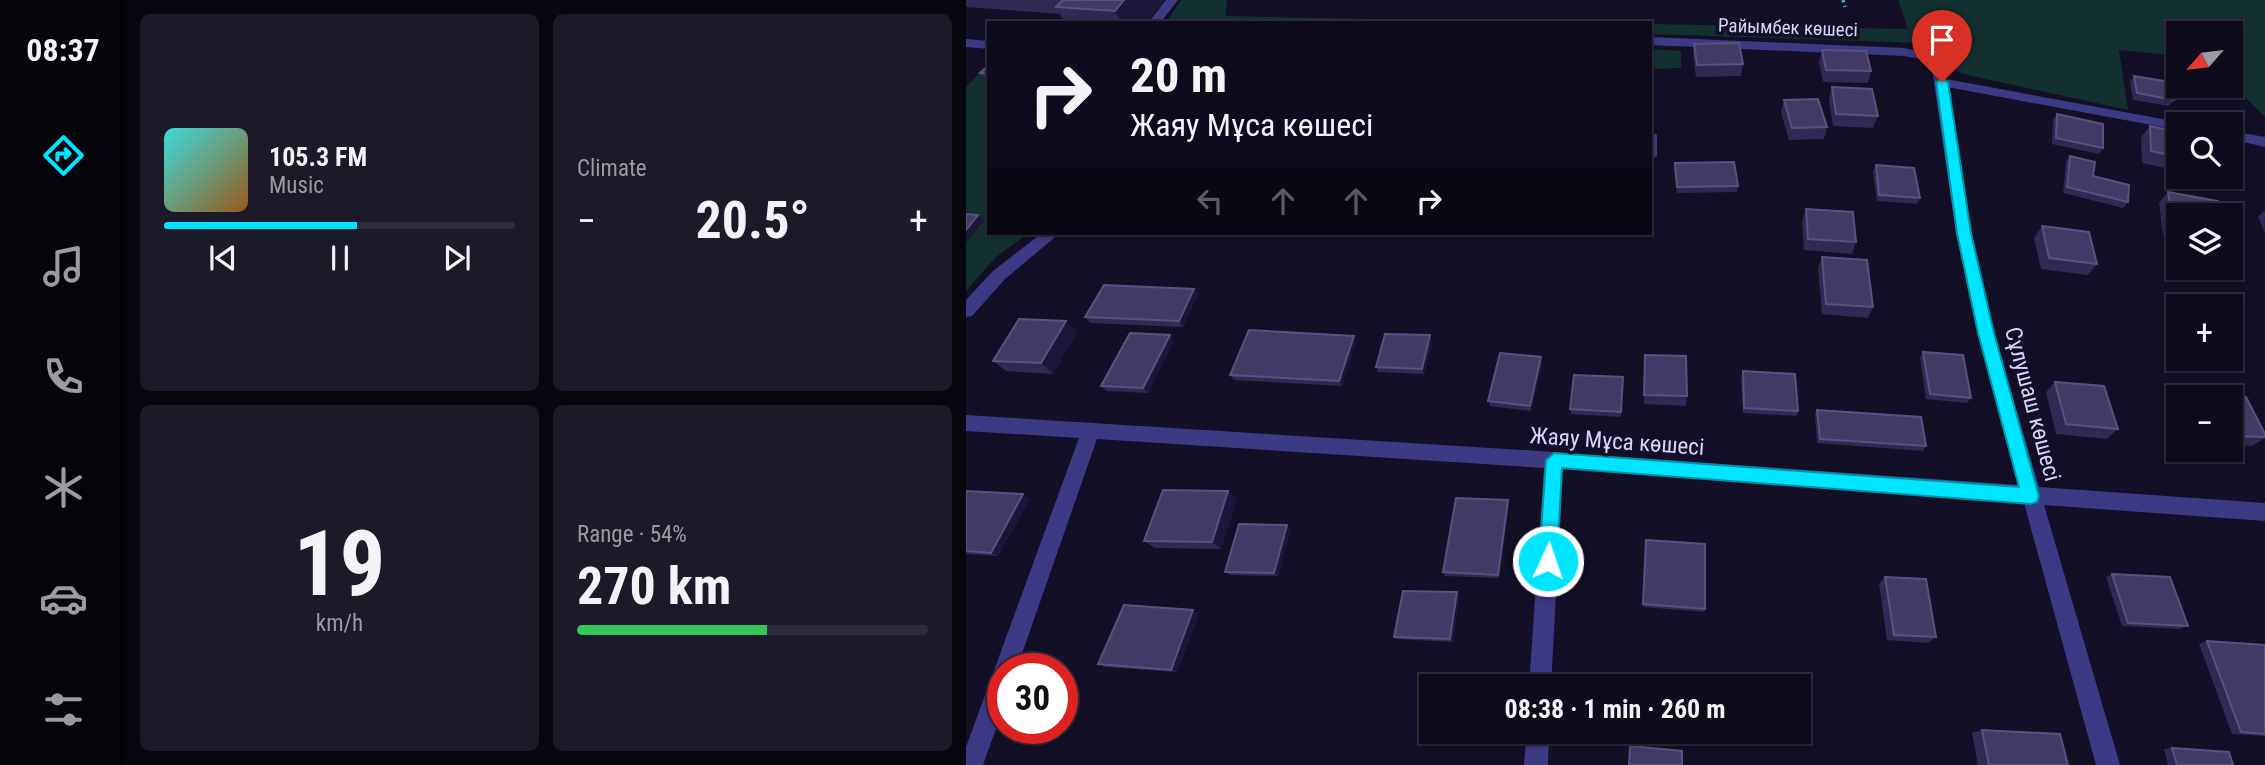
<!DOCTYPE html>
<html lang="en">
<head>
<meta charset="utf-8">
<style>
  body { margin:0; font-family:"Roboto Condensed",sans-serif; background:#1c1929; color:#f1f3f6; height:100vh; display:flex; flex-direction:column; font-size:26px; white-space:nowrap }
  * { box-sizing:border-box; margin:0 }
  p { font-size:23px; color:#9b9ba3 }
  .icon { flex:none; width:38px; height:38px; fill:none; stroke:currentColor; stroke-width:2; stroke-linecap:round; stroke-linejoin:round }
  .map { position:relative; flex:1; overflow:hidden }
  .details { display:flex; flex-direction:column; gap:14px; padding:14px; background:#08060f; width:840px }
  .details>* { flex:none }
  .guide { position:absolute; left:21px; top:21px; width:665px; height:214px; border-radius:0px; box-shadow:0 2px 5px #0004,0 0 0 2px #2e2b3b; background:#0e0b1c; color:#f1f3f6; overflow:hidden }
  .needle { width:46px; rotate:242deg }
  .buttons { position:absolute; left:1200px; top:21px; display:grid; gap:14px }
  .buttons a { display:grid; place-items:center; width:77px; height:77px; border-radius:0px; background:#0e0b1c; box-shadow:0 2px 5px #0004,0 0 0 2px #2e2b3b; font-size:35px }
  .speed { position:absolute; left:21px; top:653px; display:flex; gap:14px; font-size:35px; font-weight:700; text-align:center }
  .speed>* { display:grid; place-content:center; width:91px; height:91px; border-radius:50%; background:#0e0b1c; box-shadow:0 2px 5px #0004,0 0 0 2px #2e2b3b; line-height:1 }
  .speed .limit { border:10px solid #d22; background:#fff; color:#111 }
  .pin { position:absolute; display:grid; place-items:center; width:60px; height:60px; color:#fff; margin:-72px -30px; border-radius:50% 50% 50% 0; rotate:-45deg; box-shadow:0 0 7px #0007 }
  .pin .icon { rotate:45deg }
  .me { position:absolute; width:77px; margin:-38px; rotate:3deg; stroke-linejoin:round; filter:drop-shadow(0 0 5px #0008) }
  .turn { display:flex; align-items:center; gap:24px; height:147px; padding:0 28px; font-size:32px }
  .turn .icon { width:91px; height:91px; stroke-width:2.5 }
  .turn b { display:block; font-size:49px; line-height:60px }
  .lanes { display:flex; align-items:center; height:66px; padding:0 28px; background:#0003; justify-content:center; gap:35px; direction:ltr }
  .lanes .off { opacity:.35 }
  .big { font-size:52px; font-weight:700; line-height:1.1 }
  .details .widget { flex:1; display:flex; flex-direction:column; justify-content:center; gap:10px; min-width:0; padding:0 24px; border-radius:10px; background:#1c1929 }
  .details .dial { align-items:center; gap:0 }
  .dial b { font-size:91px; line-height:1 }
  .song { display:flex; align-items:center; gap:21px }
  .cover { width:84px; height:84px; border-radius:10px; background:linear-gradient(135deg,hsl(180 70% 55%),hsl(30 70% 35%)) }
  .played { height:7px; border-radius:4px; background:linear-gradient(90deg,#00e5ff 55%,#2e2b3b 55%) }
  .keys { display:flex; justify-content:space-around; direction:ltr }
  .heat { display:flex; justify-content:space-between; align-items:center; font-size:38px; direction:ltr }
  .charge { height:10px; border-radius:5px; background:linear-gradient(90deg,#34c759 54%,#2e2b3b 0) }
  .details .tiles { flex:1; display:grid; gap:14px; grid-template-columns:repeat(2,1fr) }
  .trip { position:absolute; left:453px; top:674px; width:392px; height:70px; border-radius:0px; background:#0e0b1c; box-shadow:0 2px 5px #0004,0 0 0 2px #2e2b3b; font-weight:700; line-height:70px; text-align:center }
  main { display:flex; flex:1; min-height:0 }
  .dock { display:flex; flex-direction:column; width:126px; justify-content:space-around; align-items:center; background:#06040b; color:#9b9ba3 }
  .dock .icon { width:49px; height:49px }
  .dock .current { color:#00e5ff }
  .dock b { font-size:32px; color:#f1f3f6 }
  .map>svg:first-child { display:block }
  .green { fill:#12302f }
  .lines { fill:none; stroke-linecap:round; stroke-linejoin:round }
  .path { stroke:#2fb8b0; stroke-width:3.5; stroke-dasharray:2.5 3.5; stroke-linecap:butt }
  .minor { fill:#3d3a85; fill-rule:evenodd }
  .wall { fill:#312854 }
  .shaded-wall { fill:#1d163a }
  .building { fill:#433a66; stroke:#5a527e; stroke-width:2 }
  .route { fill:#00e5ff; stroke:#0095a6; stroke-width:2 }
  .labels { text-anchor:middle; stroke-width:7; stroke-linejoin:round; paint-order:stroke }
  .far-street-label { font-size:19px; fill:#d9d4ff; stroke:#130f26 }
  .street-label { font-size:23px; fill:#d9d4ff; stroke:#130f26 }
</style>
</head>
<body>
<main>
<nav class="dock">
<b>08:37</b>
<svg class="icon current" aria-label="directions" viewBox="0 0 24 24"><path d="M12 3l9 9-9 9-9-9zM9 14v-3h6M13 9l2 2-2 2"/></svg>
<svg class="icon" aria-label="music" viewBox="0 0 24 24"><path d="M9 18V5l10-2v13"/><circle cx="6" cy="18" r="3"/><circle cx="16" cy="16" r="3"/></svg>
<svg class="icon" aria-label="phone" viewBox="0 0 24 24"><path d="M5 4h4l2 5-3 2q2 4 5 5l2-3 5 2v4C11 20 4 13 5 4z"/></svg>
<svg class="icon" aria-label="climate" viewBox="0 0 24 24"><path d="M12 3v18M4 7l16 10M4 17L20 7"/></svg>
<svg class="icon" aria-label="car" viewBox="0 0 24 24"><path d="M5 17H2v-5l4-1 3-4h7l3 4 3 1v5h-3M9 17h6M6 11h13"/><circle cx="7" cy="17" r="2"/><circle cx="17" cy="17" r="2"/></svg>
<svg class="icon" aria-label="filters" viewBox="0 0 24 24"><path d="M4 7h16M4 17h16"/><circle cx="9" cy="7" r="2"/><circle cx="15" cy="17" r="2"/></svg>
</nav>
<section class="details">
<div class="tiles">
<div class="widget">
<div class="song"><i class="cover"></i><div><b>105.3 FM</b><p>Music</p></div></div>
<div class="played"></div>
<div class="keys"><svg class="icon" aria-label="previous" viewBox="0 0 24 24"><path d="M18 5L8 12l10 7zM5 5v14"/></svg><svg class="icon" aria-label="pause" viewBox="0 0 24 24"><path d="M8 5v14M16 5v14"/></svg><svg class="icon" aria-label="next" viewBox="0 0 24 24"><path d="M6 5l10 7-10 7zM19 5v14"/></svg></div>
</div>
<div class="widget"><p>Climate</p>
<div class="heat"><a>−</a><b class="big">20.5°</b><a>+</a></div>
</div>
<div class="widget dial"><b>19</b><p>km/h</p></div>
<div class="widget"><p>Range · 54%</p><b class="big">270 km</b><div class="charge"></div></div>
</div>
</section>
<div class="map">
<svg width="1299" height="765" viewBox="0 0 1299 765">
  <rect width="100%" height="100%" fill="#130f26"/>
  <g class="green">
    <polygon points="215,0 261,0 259,16 611,23 200,23"/>
    <path d="M932,0H1299V117L1267,85L1265,33H1213V56L1153,50L1162,110L997,74C979,64 983,49 959,43L684,34V24L942,29Z"/>
    <polygon points="684,49 715,51 715,68 684,69"/>
    <polygon points="23,63 23,76 20,79 23,80 23,233 63,233 30,257 0,291 0,87"/>
  </g>
  <g class="lines">
    <polyline class="path" points="877,0 879,7"/>
    <g class="minor">
      <polygon points="200,0 212,0 194,23 182,23"/>
      <path d="M684,37L938,48C958,52 976,56 980,79L1218,123L1213,124V130L981,87L1006,233L1028,333L1073,487L1299,503V521L1078,505L1154,765H1130L1058,503L597,469L585,686H563L578,468L131,439L51,668H37V709L17,765H0V747L113,438L0,431V415L588,452L1053,485L1012,333L990,233L966,69L954,59L938,56L684,45Z"/>
      <polygon points="0,39 23,41 23,49 0,47"/>
      <polygon points="684,131 691,135 691,156 684,161"/>
      <polygon points="1265,131 1299,137 1299,147 1265,139"/>
      <polygon points="76,233 94,233 39,279 6,316 0,317 0,300 27,271"/>
      <polygon points="561,732 583,732 582,765 558,765"/>
    </g>
  </g>
  <g class="wall">
    <polygon points="0,0 198,0 179,23 100,23 94,14 0,7"/>
    <polygon points="728,44 777,64 775,76 730,77 727,56"/>
    <polygon points="856,50 905,71 902,83 857,82 853,62"/>
    <polygon points="23,65 23,80 19,79 14,73"/>
    <polygon points="1168,76 1208,100 1203,106 1167,100 1164,82"/>
    <polygon points="866,87 912,116 907,128 867,126 863,99"/>
    <polygon points="818,100 861,127 858,139 823,140 815,112"/>
    <polygon points="1091,114 1137,148 1133,154 1086,144 1087,120"/>
    <polygon points="1184,126 1213,132 1213,171 1176,163 1175,137"/>
    <polygon points="1104,156 1127,176 1162,202 1157,208 1097,193 1100,162"/>
    <polygon points="709,163 772,186 771,192 711,193 708,169"/>
    <polygon points="910,165 954,198 951,204 911,201 907,171"/>
    <polygon points="1202,192 1213,215 1213,237 1197,234 1193,203"/>
    <polygon points="840,209 890,242 886,254 838,250 836,221"/>
    <polygon points="1298,211 1299,211 1299,233 1292,217"/>
    <polygon points="1076,226 1131,264 1122,275 1075,269 1068,238"/>
    <polygon points="145,233 202,233 200,236"/>
    <polygon points="856,257 907,307 902,318 856,314 852,268"/>
    <polygon points="228,289 232,294 217,327 124,323 119,317"/>
    <polygon points="111,332 87,374 40,371 27,361"/>
    <polygon points="208,341 182,393 141,391 135,386"/>
    <polygon points="390,341 376,386 268,380 264,375"/>
    <polygon points="466,341 458,374 412,372 410,367"/>
    <polygon points="957,352 1005,398 1001,403 960,399 954,357"/>
    <polygon points="576,363 565,411 524,406 522,401"/>
    <polygon points="678,366 721,396 720,406 678,404"/>
    <polygon points="777,371 832,411 830,416 777,413 775,376"/>
    <polygon points="657,377 655,417 605,414 604,409"/>
    <polygon points="1089,382 1152,429 1141,439 1090,434 1080,392"/>
    <polygon points="1220,395 1280,397 1299,434 1299,438 1286,446 1265,445 1265,397 1218,397"/>
    <polygon points="1213,401 1213,415 1208,405"/>
    <polygon points="851,410 960,446 957,451 851,443 849,414"/>
    <polygon points="0,491 64,499 32,556 0,554"/>
    <polygon points="271,499 255,549 189,548 178,541"/>
    <polygon points="543,505 533,578 479,576 477,572"/>
    <polygon points="325,529 312,576 264,575 259,572"/>
    <polygon points="680,540 739,609 738,612 677,607"/>
    <polygon points="1146,574 1222,626 1214,629 1156,626 1140,577"/>
    <polygon points="919,577 970,637 962,643 921,640 913,584"/>
    <polygon points="493,596 487,642 430,639 428,637"/>
    <polygon points="233,613 211,672 139,667 132,664"/>
    <polygon points="1241,641 1299,645 1299,736 1266,734 1233,644"/>
    <polygon points="1016,730 1102,765 1012,765 1006,733"/>
    <polygon points="1206,748 1267,765 1202,765 1198,749"/>
  </g>
  <g class="shaded-wall">
    <polygon points="158,0 198,0 179,23 155,23 149,11"/>
    <polygon points="12,215 18,221 0,243 0,230"/>
    <polygon points="228,289 232,294 217,327 213,321"/>
    <polygon points="100,321 111,332 87,374 75,363"/>
    <polygon points="204,335 208,341 182,393 177,388"/>
    <polygon points="464,335 466,341 458,374 456,369"/>
    <polygon points="388,336 390,341 376,386 373,381"/>
    <polygon points="575,357 576,363 565,411 564,406"/>
    <polygon points="262,491 271,499 255,549 246,542"/>
    <polygon points="57,494 64,499 32,556 25,553"/>
    <polygon points="542,500 543,505 533,578 532,575"/>
    <polygon points="321,525 325,529 312,576 308,573"/>
    <polygon points="491,592 493,596 487,642 484,639"/>
    <polygon points="227,610 233,613 211,672 205,670"/>
  </g>
  <g class="building">
    <polygon points="97,0 158,0 149,11 90,7"/>
    <polygon points="773,43 777,64 731,65 728,44"/>
    <polygon points="856,50 900,51 905,71 860,70"/>
    <polygon points="23,65 23,74 14,73"/>
    <polygon points="1168,76 1204,82 1208,100 1171,93"/>
    <polygon points="866,87 906,89 912,116 870,114"/>
    <polygon points="852,99 861,127 826,128 818,100"/>
    <polygon points="1091,114 1137,124 1137,148 1090,138"/>
    <polygon points="1184,126 1213,132 1213,157 1185,151"/>
    <polygon points="1104,156 1129,162 1127,176 1163,185 1162,202 1101,187"/>
    <polygon points="768,162 772,186 711,187 709,163"/>
    <polygon points="910,165 948,168 954,198 913,195"/>
    <polygon points="1202,192 1252,201 1255,215 1213,215 1213,224 1207,223"/>
    <polygon points="840,209 887,212 890,242 842,239"/>
    <polygon points="0,214 12,215 0,230"/>
    <polygon points="1076,226 1123,232 1131,264 1083,258"/>
    <polygon points="856,257 901,260 907,307 860,304"/>
    <polygon points="138,285 228,289 213,321 119,317"/>
    <polygon points="53,319 100,321 75,363 27,361"/>
    <polygon points="283,330 388,336 373,381 264,375"/>
    <polygon points="164,333 204,335 177,388 135,386"/>
    <polygon points="419,334 464,335 456,369 410,367"/>
    <polygon points="957,352 997,355 1005,398 964,394"/>
    <polygon points="534,353 575,357 564,406 522,401"/>
    <polygon points="679,355 720,356 721,396 678,395"/>
    <polygon points="777,371 829,374 832,411 778,408"/>
    <polygon points="608,375 657,377 655,412 604,409"/>
    <polygon points="1089,382 1138,386 1152,429 1100,424"/>
    <polygon points="1220,395 1280,397 1299,434 1299,437 1265,436 1265,397 1221,397"/>
    <polygon points="851,410 955,417 960,446 854,439"/>
    <polygon points="197,490 262,491 246,542 178,541"/>
    <polygon points="0,491 57,494 25,553 0,551"/>
    <polygon points="490,498 542,500 532,575 477,572"/>
    <polygon points="273,524 321,525 308,573 259,572"/>
    <polygon points="680,540 739,544 739,609 677,604"/>
    <polygon points="1146,574 1204,577 1222,626 1162,623"/>
    <polygon points="919,577 960,579 970,637 928,635"/>
    <polygon points="437,591 491,592 484,639 428,637"/>
    <polygon points="158,605 227,610 205,670 132,664"/>
    <polygon points="1241,641 1299,645 1299,734 1275,732"/>
    <polygon points="1016,730 1094,734 1102,765 1023,765"/>
    <polygon points="664,746 716,751 716,765 663,765"/>
    <polygon points="1206,748 1263,752 1267,765 1211,765"/>
  </g>
  <polygon class="route" points="976,79 982,82 1005,233 1028,333 1073,496 1071,502 1065,504 596,468 591,561 589,567 582,570 576,567 573,561 580,460 588,453 1053,487 1012,333 991,233 970,82"/>
  <g class="labels">
    <g class="far-street-label">
      <text transform="translate(822 27) rotate(2)" y="7">Райымбек көшесі</text>
    </g>
    <g class="street-label">
      <text transform="translate(1067 404) rotate(75)" y="8">Сұлушаш көшесі</text>
      <text transform="translate(651 441) rotate(4)" y="8">Жаяу Мұса көшесі</text>
    </g>
  </g>
</svg>
<div class="buttons">
<a><svg class="needle" viewBox="-14 -14 28 28"><path d="M0-13l5 13h-10z" fill="#e53935"/><path d="M0 13l5-13h-10z" fill="#9b9ba3"/></svg></a>
<a><svg class="icon" aria-label="search" viewBox="0 0 24 24"><circle cx="10" cy="10" r="6"/><path d="M15 15l6 6"/></svg></a>
<a><svg class="icon" aria-label="layers" viewBox="0 0 24 24"><path d="M12 4l9 5-9 5-9-5zM3 14l9 5 9-5"/></svg></a>
<a>+</a>
<a>−</a>
</div>
<div class="speed"><div class="limit">30</div></div>
<div class="pin" style="left:976px;top:82px;background:#d93025"><svg class="icon" aria-label="arrive" viewBox="0 0 24 24"><path d="M6 21V4h12l-3 4 3 4H6"/></svg></div>
<svg class="me" style="left:582px;top:561px" viewBox="-20 -20 40 40"><circle r="17" fill="#00e5ff" stroke="#fff" stroke-width="3"/><path d="M0-11L8 9 0 5-8 9z" fill="#fff"/></svg>
<div class="trip">08:38 · 1 min · 260 m</div>
<div class="guide">
<div class="turn"><svg class="icon" aria-label="right" viewBox="0 0 24 24"><path d="M7 20v-9h11M14 6l5 5-5 5"/></svg><div><b>20 m</b>Жаяу Мұса көшесі</div></div>
<div class="lanes"><svg class="icon off" aria-label="left" viewBox="0 0 24 24"><path d="M17 20v-9H6M10 6l-5 5 5 5"/></svg><svg class="icon off" aria-label="ahead" viewBox="0 0 24 24"><path d="M12 20V5M6 11l6-6 6 6"/></svg><svg class="icon off" aria-label="ahead" viewBox="0 0 24 24"><path d="M12 20V5M6 11l6-6 6 6"/></svg><svg class="icon" aria-label="right" viewBox="0 0 24 24"><path d="M7 20v-9h11M14 6l5 5-5 5"/></svg></div>
</div>
</div>
</main>
</body>
</html>
